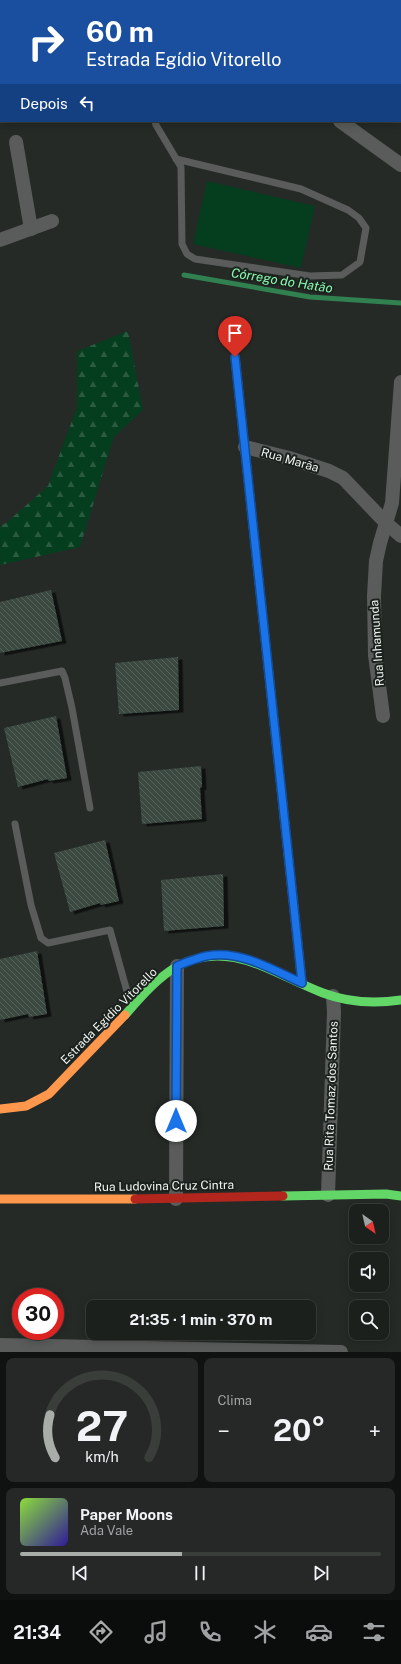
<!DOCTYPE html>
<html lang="pt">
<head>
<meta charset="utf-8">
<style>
  body { margin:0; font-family:"Public Sans",sans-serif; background:#252826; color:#f1f3f6; height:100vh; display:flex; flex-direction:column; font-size:15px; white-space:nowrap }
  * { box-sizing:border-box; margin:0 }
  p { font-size:13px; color:#a0a3a4 }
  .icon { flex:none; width:22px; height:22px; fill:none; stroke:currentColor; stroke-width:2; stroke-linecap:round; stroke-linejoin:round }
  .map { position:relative; height:1352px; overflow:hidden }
  .side { display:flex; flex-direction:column; gap:6px; padding:6px; background:#0f1210; flex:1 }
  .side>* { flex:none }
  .banner { position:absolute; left:0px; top:0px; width:401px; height:122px; box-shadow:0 2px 10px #0003,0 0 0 1px #3a3e3b; background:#1a4fa0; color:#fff; overflow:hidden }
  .needle { width:26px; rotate:146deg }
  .buttons { position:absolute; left:349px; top:1204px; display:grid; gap:8px }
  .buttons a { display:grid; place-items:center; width:40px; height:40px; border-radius:8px; background:#1c201d; box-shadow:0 2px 10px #0003,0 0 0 1px #3a3e3b; font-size:20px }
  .speed { position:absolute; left:12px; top:1288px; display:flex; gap:8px; font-size:20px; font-weight:700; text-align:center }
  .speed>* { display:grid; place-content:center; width:52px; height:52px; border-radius:50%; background:#1c201d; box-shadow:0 2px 10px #0003,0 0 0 1px #3a3e3b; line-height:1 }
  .speed .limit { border:6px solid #d22; background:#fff; color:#111 }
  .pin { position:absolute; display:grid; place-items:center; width:34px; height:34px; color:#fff; margin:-41px -17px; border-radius:50% 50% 50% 0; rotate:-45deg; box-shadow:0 0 4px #0007 }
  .pin .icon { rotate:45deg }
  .me { position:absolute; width:44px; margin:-22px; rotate:0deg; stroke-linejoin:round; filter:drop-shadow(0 0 3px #0008) }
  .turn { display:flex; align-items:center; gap:14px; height:84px; padding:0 20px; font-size:18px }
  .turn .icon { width:52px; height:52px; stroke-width:2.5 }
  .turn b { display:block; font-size:28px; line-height:34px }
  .then { display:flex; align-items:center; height:38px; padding:0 20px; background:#0003; gap:8px; font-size:15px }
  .big { font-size:30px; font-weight:700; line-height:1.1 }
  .side .tile { flex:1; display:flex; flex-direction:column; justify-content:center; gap:6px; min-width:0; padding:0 14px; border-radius:8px; background:#252826 }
  .side .dial { align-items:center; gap:0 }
  .dial svg { height:104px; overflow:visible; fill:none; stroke:#3a3e3b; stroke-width:7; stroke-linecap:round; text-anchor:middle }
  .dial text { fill:#f1f3f6; stroke:none }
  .song { display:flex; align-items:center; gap:12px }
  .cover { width:48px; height:48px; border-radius:6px; background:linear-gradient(135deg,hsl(90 70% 55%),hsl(250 70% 35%)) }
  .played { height:4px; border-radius:2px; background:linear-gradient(90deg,#a8adaa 45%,#3a3e3b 45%) }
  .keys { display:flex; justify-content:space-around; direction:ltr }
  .heat { display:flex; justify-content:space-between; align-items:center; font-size:22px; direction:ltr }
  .side .tiles { flex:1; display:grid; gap:6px; grid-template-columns:1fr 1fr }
  .tile:last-child { grid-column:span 2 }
  .trip { position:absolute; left:86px; top:1300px; width:230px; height:40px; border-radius:8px; background:#1c201d; box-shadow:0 2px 10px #0003,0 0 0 1px #3a3e3b; font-weight:700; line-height:40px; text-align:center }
  .dock { display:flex; height:64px; justify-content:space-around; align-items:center; background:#0b0d0c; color:#a0a3a4 }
  .dock .icon { width:28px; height:28px }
  .dock .selected { color:#a8adaa }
  .dock b { font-size:18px; color:#f1f3f6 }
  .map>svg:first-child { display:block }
  .grass { fill:#053d1f }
  .forest { fill:url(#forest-firs) }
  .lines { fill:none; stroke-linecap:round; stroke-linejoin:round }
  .stream { stroke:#318050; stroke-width:5 }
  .building { fill:url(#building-back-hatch); filter:url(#shadow) }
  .path { stroke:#626563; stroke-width:2.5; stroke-dasharray:2 2; stroke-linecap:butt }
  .lane { stroke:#595c5a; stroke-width:7 }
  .street { stroke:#595c5a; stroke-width:14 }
  .fast { stroke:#63d668; stroke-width:9 }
  .slow { stroke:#ff974d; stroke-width:9 }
  .jam { stroke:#b3261e; stroke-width:9 }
  .route-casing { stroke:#114b97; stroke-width:10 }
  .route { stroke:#1a73e8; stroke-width:7 }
  .labels { text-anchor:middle; stroke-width:4; stroke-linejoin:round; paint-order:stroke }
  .street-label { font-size:12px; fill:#eff3f0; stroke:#1b211d }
  .water-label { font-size:13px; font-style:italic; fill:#87f8ad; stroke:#1b211d }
</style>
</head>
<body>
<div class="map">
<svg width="401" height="1352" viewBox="0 0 401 1352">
  <defs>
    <pattern id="forest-firs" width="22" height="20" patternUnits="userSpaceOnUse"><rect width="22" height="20" fill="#053d1f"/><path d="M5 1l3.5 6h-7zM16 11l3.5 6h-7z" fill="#2a5a40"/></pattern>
    <pattern id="building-back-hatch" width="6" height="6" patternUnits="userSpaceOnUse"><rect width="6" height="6" fill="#3a4940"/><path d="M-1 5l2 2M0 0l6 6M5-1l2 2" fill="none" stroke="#57645c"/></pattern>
    <filter id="shadow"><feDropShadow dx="4.5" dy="2.5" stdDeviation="0" flood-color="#0009"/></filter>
  </defs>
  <rect width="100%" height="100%" fill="#252a27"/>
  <polygon class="grass" points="207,181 315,206 301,268 193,244"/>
  <polygon class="forest" points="128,331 143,410 114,437 80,547 0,565 0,526 6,523 48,486 77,407 77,351"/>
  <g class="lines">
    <polyline class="stream" points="184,275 310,297 401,303"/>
  </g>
  <g class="building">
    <polygon points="51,590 62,641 0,653 0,602"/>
    <polygon points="178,657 179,710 119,714 115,663"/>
    <polygon points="56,716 67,778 49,781 48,779 18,787 4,728"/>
    <polygon points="201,766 202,787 200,788 202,819 142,824 138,772"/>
    <polygon points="105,840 119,901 101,905 100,903 70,912 54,853"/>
    <polygon points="223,874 224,926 164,931 161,880"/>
    <polygon points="37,951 47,1014 29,1017 28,1014 0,1020 0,959"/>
  </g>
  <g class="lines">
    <polyline class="path" points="261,1 261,0"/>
    <g class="lane">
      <polyline points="155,121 156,125 181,167 182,244 187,254 195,259 310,276 342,275 360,262 366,228 359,218 348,210 301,189 176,159"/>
      <polyline points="0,683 62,671 65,678 72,708 90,808"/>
      <polyline points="15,824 31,905 41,938 48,943 110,930 131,1006"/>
    </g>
    <g class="street">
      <polyline points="171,0 173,1"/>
      <polyline points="6,1 9,0"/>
      <polyline points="340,121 401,165"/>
      <polyline points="16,142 31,229"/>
      <polyline points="0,240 52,221"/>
      <polyline points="245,447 289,458 329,471 343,478 386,523 401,536"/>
      <polyline points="383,716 375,655 374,596 376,561 380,543 392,503 401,382"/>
      <polyline points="328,1195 334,1012 333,996"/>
      <polyline points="176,1199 177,966"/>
      <polyline points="0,1345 341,1352"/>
    </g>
    <g class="fast">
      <polyline points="235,357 288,853"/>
      <path d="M125,1015C140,998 156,979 176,967C228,937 275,975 323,993C347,1002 375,1004 401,1000"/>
      <polyline points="283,1196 386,1194 401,1196"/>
    </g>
    <g class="slow">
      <polyline points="288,853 302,983"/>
      <polyline points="0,1109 26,1106 49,1094 125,1015"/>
      <polyline points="0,1199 135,1199"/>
    </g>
    <polyline class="jam" points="135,1199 283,1196"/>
  </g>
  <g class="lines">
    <g class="route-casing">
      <path id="route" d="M176,1121L177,966C189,961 201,956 213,955C244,952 275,971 302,983L235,357"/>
    </g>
    <use href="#route" class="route"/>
  </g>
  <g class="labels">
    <g class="street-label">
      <text transform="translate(290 460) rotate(16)" y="4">Rua Marãa</text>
      <text transform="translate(377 643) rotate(-94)" y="4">Rua Inhamunda</text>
      <text transform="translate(109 1016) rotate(-45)" y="4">Estrada Egídio Vitorello</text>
      <text transform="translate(331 1096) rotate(-88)" y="4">Rua Rita Tomaz dos Santos</text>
      <text transform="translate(164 1186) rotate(-1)" y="4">Rua Ludovina Cruz Cintra</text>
    </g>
    <g class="water-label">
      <text transform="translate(282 280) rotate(9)" y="5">Córrego do Hatão</text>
    </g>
  </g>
</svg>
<div class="buttons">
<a><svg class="needle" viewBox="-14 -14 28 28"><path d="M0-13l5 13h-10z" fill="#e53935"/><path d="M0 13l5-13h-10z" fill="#a0a3a4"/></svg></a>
<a><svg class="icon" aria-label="sound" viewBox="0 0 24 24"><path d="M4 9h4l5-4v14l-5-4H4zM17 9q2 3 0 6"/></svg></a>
<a><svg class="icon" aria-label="search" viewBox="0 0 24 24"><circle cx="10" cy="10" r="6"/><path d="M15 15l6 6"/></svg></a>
</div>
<div class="speed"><div class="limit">30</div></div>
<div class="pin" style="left:235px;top:357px;background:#d93025"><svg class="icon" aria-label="arrive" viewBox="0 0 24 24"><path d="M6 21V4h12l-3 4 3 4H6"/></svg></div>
<svg class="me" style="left:176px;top:1121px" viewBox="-20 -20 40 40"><circle r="19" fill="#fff"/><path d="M0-13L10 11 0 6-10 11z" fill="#1a73e8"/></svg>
<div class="trip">21:35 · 1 min · 370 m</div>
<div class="banner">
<div class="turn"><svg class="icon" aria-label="right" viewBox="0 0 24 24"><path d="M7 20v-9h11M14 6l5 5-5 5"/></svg><div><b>60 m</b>Estrada Egídio Vitorello</div></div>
<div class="then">Depois<svg class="icon" aria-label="left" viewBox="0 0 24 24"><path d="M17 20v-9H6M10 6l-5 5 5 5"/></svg></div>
</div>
</div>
<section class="side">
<div class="tiles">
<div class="tile dial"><svg viewBox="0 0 100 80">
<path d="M14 69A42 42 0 1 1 86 69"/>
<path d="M14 69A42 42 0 0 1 10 36" stroke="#a8adaa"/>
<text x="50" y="56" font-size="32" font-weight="700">27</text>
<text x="50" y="72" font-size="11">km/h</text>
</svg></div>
<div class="tile"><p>Clima</p>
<div class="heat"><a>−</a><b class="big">20°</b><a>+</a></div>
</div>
<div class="tile">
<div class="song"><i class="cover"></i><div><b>Paper Moons</b><p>Ada Vale</p></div></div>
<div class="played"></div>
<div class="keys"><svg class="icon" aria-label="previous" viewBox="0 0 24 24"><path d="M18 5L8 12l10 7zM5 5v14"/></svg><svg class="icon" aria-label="pause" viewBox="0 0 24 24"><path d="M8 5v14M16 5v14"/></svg><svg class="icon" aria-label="next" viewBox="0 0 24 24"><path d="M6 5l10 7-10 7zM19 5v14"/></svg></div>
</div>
</div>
</section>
<nav class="dock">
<b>21:34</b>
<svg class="icon selected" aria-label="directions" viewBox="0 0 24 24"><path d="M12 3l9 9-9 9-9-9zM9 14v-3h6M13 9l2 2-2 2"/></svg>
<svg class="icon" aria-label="music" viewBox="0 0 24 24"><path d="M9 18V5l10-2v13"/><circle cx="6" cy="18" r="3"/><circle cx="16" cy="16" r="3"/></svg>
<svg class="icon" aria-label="phone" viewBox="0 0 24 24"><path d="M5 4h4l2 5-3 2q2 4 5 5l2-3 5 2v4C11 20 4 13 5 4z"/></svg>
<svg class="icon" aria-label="climate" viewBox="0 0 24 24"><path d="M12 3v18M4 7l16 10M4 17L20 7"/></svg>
<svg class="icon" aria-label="car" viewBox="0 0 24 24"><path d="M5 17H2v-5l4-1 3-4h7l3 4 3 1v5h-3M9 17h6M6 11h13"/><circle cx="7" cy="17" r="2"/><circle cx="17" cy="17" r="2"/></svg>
<svg class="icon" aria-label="filters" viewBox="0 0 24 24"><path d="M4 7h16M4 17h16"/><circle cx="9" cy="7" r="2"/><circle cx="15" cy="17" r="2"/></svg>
</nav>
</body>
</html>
